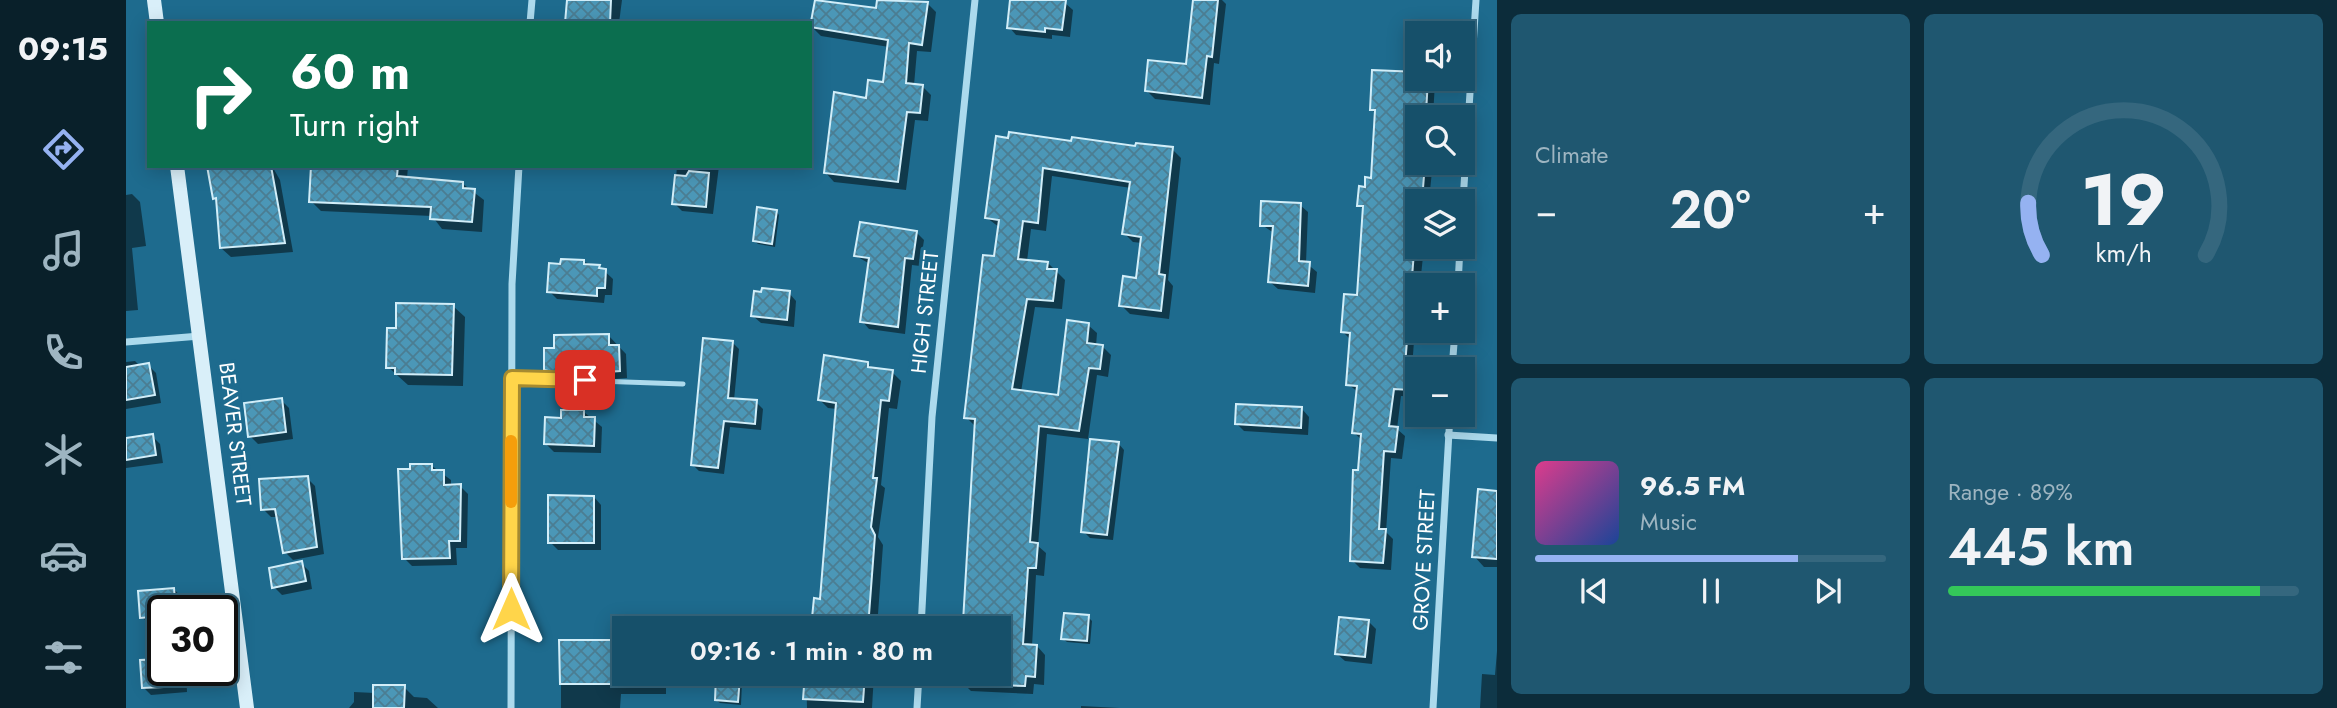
<!DOCTYPE html>
<html lang="en">
<head>
<meta charset="utf-8">
<style>
  body { margin:0; font-family:Jost,sans-serif; background:#1f5770; color:#f1f3f6; height:100vh; display:flex; flex-direction:column; font-size:26px; white-space:nowrap }
  * { box-sizing:border-box; margin:0 }
  p { font-size:23px; color:#9eb5c1 }
  .icon { flex:none; width:38px; height:38px; fill:none; stroke:currentColor; stroke-width:2; stroke-linecap:round; stroke-linejoin:round }
  .map { position:relative; flex:1; overflow:hidden }
  .side { display:flex; flex-direction:column; gap:14px; padding:14px; background:#0c2c3a; width:840px }
  .side>* { flex:none }
  .banner { position:absolute; left:21px; top:21px; width:665px; height:147px; border-radius:0px; box-shadow:0 4px 18px #0003,0 0 0 2px #35677e; background:#0b6e4f; color:#fff; overflow:hidden }
  .tools { position:absolute; left:1279px; top:21px; display:grid; gap:14px }
  .tools a { display:grid; place-items:center; width:70px; height:70px; border-radius:0px; background:#16506a; box-shadow:0 4px 18px #0003,0 0 0 2px #35677e; font-size:35px }
  .speed { position:absolute; left:21px; top:595px; display:flex; gap:14px; font-size:35px; font-weight:700; text-align:center }
  .speed>* { display:grid; place-content:center; width:91px; height:91px; border-radius:50%; background:#16506a; box-shadow:0 4px 18px #0003,0 0 0 2px #35677e; line-height:1 }
  .speed .limit { border:4px solid #111; border-radius:10px; background:#fff; color:#111 }
  .pin { position:absolute; display:grid; place-items:center; width:60px; height:60px; color:#fff; margin:-30px; border-radius:14px; box-shadow:0 4px 10px #0006 }
  .me { position:absolute; width:77px; margin:-38px; rotate:0deg; stroke-linejoin:round; filter:drop-shadow(0 0 5px #0008) }
  .turn { display:flex; align-items:center; gap:24px; height:147px; padding:0 28px; font-size:32px }
  .turn .icon { width:91px; height:91px; stroke-width:2.5 }
  .turn b { display:block; font-size:49px; line-height:60px }
  .big { font-size:52px; font-weight:600; line-height:1.1 }
  .side .card { flex:1; display:flex; flex-direction:column; justify-content:center; gap:10px; min-width:0; padding:0 24px; border-radius:10px; background:#1f5770 }
  .side .dial { align-items:center; gap:0 }
  .dial svg { height:182px; overflow:visible; fill:none; stroke:#35677e; stroke-width:7; stroke-linecap:round; text-anchor:middle }
  .dial text { fill:#f1f3f6; stroke:none }
  .song { display:flex; align-items:center; gap:21px }
  .cover { width:84px; height:84px; border-radius:10px; background:linear-gradient(135deg,hsl(330 70% 55%),hsl(220 70% 35%)) }
  .played { height:7px; border-radius:4px; background:linear-gradient(90deg,#95b2f1 75%,#35677e 75%) }
  .keys { display:flex; justify-content:space-around; direction:ltr }
  .heat { display:flex; justify-content:space-between; align-items:center; font-size:38px; direction:ltr }
  .charge { height:10px; border-radius:5px; background:linear-gradient(90deg,#34c759 89%,#35677e 0) }
  .side .tiles { flex:1; display:grid; gap:14px; grid-template-columns:repeat(2,1fr) }
  .trip { position:absolute; left:486px; top:616px; width:399px; height:70px; border-radius:0px; background:#16506a; box-shadow:0 4px 18px #0003,0 0 0 2px #35677e; font-weight:600; line-height:70px; text-align:center }
  main { display:flex; flex:1; min-height:0 }
  .dock { display:flex; flex-direction:column; width:126px; justify-content:space-around; align-items:center; background:#09202a; color:#9eb5c1 }
  .dock .icon { width:49px; height:49px }
  .dock .on { color:#95b2f1 }
  .dock b { font-size:32px; color:#f1f3f6 }
  .map>svg:first-child { display:block }
  .shadow { fill:#0007 }
  .building { fill:url(#building-cross-hatch); stroke:#d2eef9; stroke-width:2 }
  .lines { fill:none; stroke-linecap:round; stroke-linejoin:round }
  .lane { stroke:#acdaed; stroke-width:5 }
  .street { stroke:#acdaed; stroke-width:7 }
  .secondary { stroke:#d9eff9; stroke-width:14 }
  .route-casing { stroke:#a68a30; stroke-width:18 }
  .route { stroke:#ffd54a; stroke-width:12 }
  .slow { stroke:#f59e0b; stroke-width:12 }
  .labels { text-anchor:middle; stroke-width:7; stroke-linejoin:round; paint-order:stroke }
  .street-label { font-size:21px; fill:#fff; stroke:#1e6b8e }
</style>
</head>
<body>
<main>
<nav class="dock">
<b>09:15</b>
<svg class="icon on" aria-label="directions" viewBox="0 0 24 24"><path d="M12 3l9 9-9 9-9-9zM9 14v-3h6M13 9l2 2-2 2"/></svg>
<svg class="icon" aria-label="music" viewBox="0 0 24 24"><path d="M9 18V5l10-2v13"/><circle cx="6" cy="18" r="3"/><circle cx="16" cy="16" r="3"/></svg>
<svg class="icon" aria-label="phone" viewBox="0 0 24 24"><path d="M5 4h4l2 5-3 2q2 4 5 5l2-3 5 2v4C11 20 4 13 5 4z"/></svg>
<svg class="icon" aria-label="climate" viewBox="0 0 24 24"><path d="M12 3v18M4 7l16 10M4 17L20 7"/></svg>
<svg class="icon" aria-label="car" viewBox="0 0 24 24"><path d="M5 17H2v-5l4-1 3-4h7l3 4 3 1v5h-3M9 17h6M6 11h13"/><circle cx="7" cy="17" r="2"/><circle cx="17" cy="17" r="2"/></svg>
<svg class="icon" aria-label="filters" viewBox="0 0 24 24"><path d="M4 7h16M4 17h16"/><circle cx="9" cy="7" r="2"/><circle cx="15" cy="17" r="2"/></svg>
</nav>
<div class="map">
<svg width="1371" height="708" viewBox="0 0 1371 708">
  <defs>
    <pattern id="building-cross-hatch" width="8" height="8" patternUnits="userSpaceOnUse" patternTransform="scale(1.75)"><rect width="8" height="8" fill="#4b97b7"/><path d="M0 0l8 8M0 8l8-8" fill="none" stroke="#4b7d92"/></pattern>
  </defs>
  <rect width="100%" height="100%" fill="#1e6b8e"/>
  <g class="shadow">
    <polygon points="442,0 496,0 493,23 441,23"/>
    <polygon points="690,0 751,10 753,0 778,0 801,3 810,12 805,52 791,51 788,85 796,86 805,95 802,121 789,120 780,190 708,182 700,173 741,100 759,84 763,47 695,36 686,27"/>
    <polygon points="886,0 939,3 947,10 944,37 926,35 926,39 890,35 883,27"/>
    <polygon points="1069,0 1096,0 1100,4 1093,64 1088,63 1084,105 1029,99 1021,91 1062,66"/>
    <polygon points="1292,79 1306,79 1309,82 1307,117 1292,117 1292,163 1310,163 1310,171 1306,171 1303,201 1292,201 1292,247 1298,247 1294,285 1292,285 1286,369 1292,375 1291,397 1275,396 1271,429 1279,436 1276,459 1265,458 1260,532 1267,539 1265,570 1234,568 1226,560 1236,440 1227,432 1232,392 1222,384 1225,340 1217,332 1232,297 1238,210 1233,205 1247,180 1250,114 1245,109"/>
    <polygon points="871,138 1046,149 1055,158 1042,280 1047,286 1043,319 1004,314 995,305 1012,280 1016,243 1007,242 998,233 1005,188 926,176 920,231 905,229 901,261 922,263 939,280 936,309 909,307 895,392 934,397 962,325 971,333 970,346 976,346 985,355 982,377 971,375 962,439 921,434 912,546 920,553 918,576 910,575 906,646 911,646 919,655 918,685 908,684 907,694 845,691 836,682 837,674 873,674 873,628 839,628 850,427 840,417 870,258 873,227 861,218"/>
    <polygon points="83,166 146,166 154,180 167,252 105,257 95,248 92,202 88,198"/>
    <polygon points="186,166 282,166 281,179 337,184 358,200 356,232 316,229 306,216 195,211 185,201"/>
    <polygon points="551,166 593,166 587,214 556,211 548,203"/>
    <polygon points="6,194 14,202 20,246 6,248 12,310 0,311 0,195"/>
    <polygon points="1174,205 1182,212 1180,263 1191,272 1189,293 1152,289 1144,282 1148,233 1136,225"/>
    <polygon points="650,211 653,215 649,247 632,244 628,241"/>
    <polygon points="790,232 798,240 794,266 786,265 779,334 743,329 736,321 744,264 730,256"/>
    <polygon points="458,262 473,266 487,279 486,295 479,295 478,303 431,299 423,291"/>
    <polygon points="663,293 670,301 668,327 635,323 627,316"/>
    <polygon points="327,306 339,317 337,386 282,385 262,367 271,330"/>
    <polygon points="482,335 500,354 501,378 448,382 428,377 420,369 430,349"/>
    <polygon points="606,342 613,349 608,400 630,402 637,409 635,430 604,427 598,474 573,471 566,464"/>
    <polygon points="9,361 14,366 22,365 30,373 35,403 0,409 0,362"/>
    <polygon points="741,363 747,369 766,372 775,381 771,409 763,408 755,485 759,488 752,537 757,545 751,628 695,628 688,618 696,601 711,409 702,408 693,399"/>
    <polygon points="155,400 163,408 167,439 132,444 124,436"/>
    <polygon points="1176,409 1183,417 1182,435 1118,431 1110,423"/>
    <polygon points="458,412 476,427 475,453 428,452 420,444 436,419"/>
    <polygon points="26,436 34,444 37,463 0,468 0,440"/>
    <polygon points="992,443 998,450 987,540 964,538 957,531"/>
    <polygon points="306,466 325,480 325,486 334,486 342,494 341,548 330,548 331,565 286,566 278,558"/>
    <polygon points="181,478 189,486 198,554 167,560 159,552 152,517 145,517 137,509"/>
    <polygon points="1371,492 1371,567 1358,567 1348,556"/>
    <polygon points="468,497 475,505 475,550 432,550 424,542"/>
    <polygon points="175,563 183,571 186,589 156,595 148,587"/>
    <polygon points="48,589 55,597 57,611 37,611 37,624 24,625 16,617"/>
    <polygon points="962,617 966,621 964,644 941,642 937,639"/>
    <polygon points="1242,621 1250,629 1246,664 1219,661 1211,654"/>
    <polygon points="435,642 499,674 540,674 540,694 495,694 494,708 435,708"/>
    <polygon points="1371,651 1371,708 1354,708 1356,674 1369,675"/>
    <polygon points="37,670 60,670 61,692 25,695 17,687"/>
    <polygon points="680,674 748,674 746,708 681,708"/>
    <polygon points="613,679 616,682 615,705 594,703 590,700"/>
    <polygon points="278,687 288,697 301,698 312,708 223,708 228,702 228,692 249,693"/>
    <polygon points="955,706 994,708 955,708"/>
  </g>
  <g class="building">
    <polygon points="441,0 485,0 484,23 439,23"/>
    <polygon points="689,0 750,8 751,0 802,2 796,45 783,43 780,83 797,85 794,113 781,112 772,182 698,173 708,92 740,98 742,80 757,82 762,40 684,27"/>
    <polygon points="884,0 940,0 936,30 919,28 919,32 881,28"/>
    <polygon points="1067,0 1092,0 1086,57 1081,56 1076,98 1019,91 1022,60 1060,64"/>
    <polygon points="1246,70 1292,72 1292,79 1302,79 1300,113 1292,113 1292,163 1299,163 1296,201 1292,201 1279,366 1286,367 1284,390 1268,389 1263,426 1272,427 1269,452 1258,451 1253,529 1260,529 1257,563 1224,561 1227,470 1232,470 1235,434 1226,433 1231,386 1220,385 1224,333 1215,332 1218,294 1231,295 1237,206 1231,206 1233,186 1239,187 1239,177 1245,178 1249,110 1244,110"/>
    <polygon points="883,132 945,141 946,137 1009,146 1010,143 1047,147 1033,274 1039,275 1035,311 993,306 997,276 1010,278 1015,237 996,234 1004,182 917,168 912,223 897,221 892,259 922,262 921,269 931,269 927,301 901,299 886,389 932,395 941,320 963,323 961,343 977,345 974,369 963,368 953,431 913,426 904,542 912,543 910,568 902,568 897,644 911,645 909,677 900,676 899,686 873,685 873,624 837,622 849,419 838,418 857,255 868,256 873,220 859,218 870,136 882,138"/>
    <polygon points="81,166 145,166 159,243 94,248 90,198 87,199"/>
    <polygon points="185,166 272,166 271,176 337,182 337,188 349,189 346,222 304,219 305,207 183,202"/>
    <polygon points="563,171 583,173 580,207 546,204 549,175 560,176"/>
    <polygon points="1135,201 1175,203 1173,261 1184,262 1182,286 1142,282 1147,226 1134,226"/>
    <polygon points="631,207 651,210 646,244 627,241"/>
    <polygon points="734,222 791,231 787,259 779,258 772,327 734,322 743,258 728,256"/>
    <polygon points="435,259 458,260 458,264 474,265 473,268 480,269 479,288 471,288 471,296 421,292 423,263 434,264"/>
    <polygon points="636,288 664,291 661,320 625,316 628,291 635,292"/>
    <polygon points="270,303 328,304 326,375 269,374 269,368 260,368 261,328 270,328"/>
    <polygon points="483,334 483,345 493,345 494,371 439,375 418,370 418,348 428,348 428,335"/>
    <polygon points="577,338 607,341 602,398 631,400 629,424 598,421 592,468 565,465"/>
    <polygon points="698,355 742,362 742,367 767,370 763,401 755,400 747,478 751,478 745,527 749,535 742,628 693,628 694,619 686,618 688,598 694,599 710,403 692,400"/>
    <polygon points="23,363 29,395 0,400 0,367"/>
    <polygon points="156,398 160,432 122,437 118,403"/>
    <polygon points="1110,404 1176,407 1175,428 1109,424"/>
    <polygon points="435,410 458,410 458,417 469,417 468,446 418,444 419,417 435,418"/>
    <polygon points="27,434 30,455 0,460 0,438"/>
    <polygon points="964,439 993,442 981,535 955,532"/>
    <polygon points="284,464 306,464 306,470 318,470 318,485 335,484 334,541 323,541 324,558 276,559 272,469 284,469"/>
    <polygon points="182,476 191,547 157,553 149,509 135,510 133,479"/>
    <polygon points="1352,489 1371,491 1371,559 1346,557"/>
    <polygon points="422,495 468,496 468,543 422,543"/>
    <polygon points="176,561 180,581 146,588 143,568"/>
    <polygon points="48,588 50,611 37,611 37,616 14,618 12,591"/>
    <polygon points="938,613 963,615 961,641 935,639"/>
    <polygon points="1213,617 1243,620 1239,657 1209,654"/>
    <polygon points="433,640 499,640 499,684 434,684"/>
    <polygon points="37,659 37,687 16,688 14,660"/>
    <polygon points="679,674 739,674 737,702 677,699"/>
    <polygon points="590,676 614,677 612,702 589,700"/>
    <polygon points="247,685 279,685 278,708 247,708"/>
  </g>
  <g class="lines">
    <polyline class="lane" points="385,378 557,384"/>
    <g class="street">
      <polyline points="404,23 406,0"/>
      <polyline points="1337,201 1350,0"/>
      <polyline points="1332,285 1334,247"/>
      <polyline points="0,342 74,336"/>
      <polyline points="1326,369 1329,331"/>
      <polyline points="1322,435 1371,438"/>
      <polyline points="795,628 806,417 849,0"/>
      <polyline points="385,708 386,284 393,166"/>
      <polyline points="791,708 793,674"/>
      <polyline points="1307,708 1324,415"/>
    </g>
    <g class="secondary">
      <polyline points="28,0 31,23"/>
      <polyline points="51,166 121,708"/>
    </g>
  </g>
  <g class="lines">
    <g class="route-casing">
      <polyline id="route" points="385,609 386,378 459,380"/>
    </g>
    <use href="#route" class="route"/>
    <polyline class="slow" points="385,502 385,441"/>
  </g>
  <g class="labels">
    <g class="street-label">
      <text transform="translate(799 312) rotate(-84)" y="7">HIGH STREET</text>
      <text transform="translate(109 434) rotate(83)" y="7">BEAVER STREET</text>
      <text transform="translate(1298 560) rotate(-87)" y="7">GROVE STREET</text>
    </g>
  </g>
</svg>
<div class="tools">
<a><svg class="icon" aria-label="sound" viewBox="0 0 24 24"><path d="M4 9h4l5-4v14l-5-4H4zM17 9q2 3 0 6"/></svg></a>
<a><svg class="icon" aria-label="search" viewBox="0 0 24 24"><circle cx="10" cy="10" r="6"/><path d="M15 15l6 6"/></svg></a>
<a><svg class="icon" aria-label="layers" viewBox="0 0 24 24"><path d="M12 4l9 5-9 5-9-5zM3 14l9 5 9-5"/></svg></a>
<a>+</a>
<a>−</a>
</div>
<div class="speed"><div class="limit">30</div></div>
<div class="pin" style="left:459px;top:380px;background:#d93025"><svg class="icon" aria-label="arrive" viewBox="0 0 24 24"><path d="M6 21V4h12l-3 4 3 4H6"/></svg></div>
<svg class="me" style="left:385px;top:609px" viewBox="-20 -20 40 40"><path d="M0-17L14 15 0 8-14 15z" fill="#ffd54a" stroke="#fff" stroke-width="4"/></svg>
<div class="trip">09:16 · 1 min · 80 m</div>
<div class="banner">
<div class="turn"><svg class="icon" aria-label="right" viewBox="0 0 24 24"><path d="M7 20v-9h11M14 6l5 5-5 5"/></svg><div><b>60 m</b>Turn right</div></div>
</div>
</div>
<section class="side">
<div class="tiles">
<div class="card"><p>Climate</p>
<div class="heat"><a>−</a><b class="big">20°</b><a>+</a></div>
</div>
<div class="card dial"><svg viewBox="0 0 100 80">
<path d="M14 69A42 42 0 1 1 86 69"/>
<path d="M14 69A42 42 0 0 1 8 46" stroke="#95b2f1"/>
<text x="50" y="56" font-size="32" font-weight="700">19</text>
<text x="50" y="72" font-size="11">km/h</text>
</svg></div>
<div class="card">
<div class="song"><i class="cover"></i><div><b>96.5 FM</b><p>Music</p></div></div>
<div class="played"></div>
<div class="keys"><svg class="icon" aria-label="previous" viewBox="0 0 24 24"><path d="M18 5L8 12l10 7zM5 5v14"/></svg><svg class="icon" aria-label="pause" viewBox="0 0 24 24"><path d="M8 5v14M16 5v14"/></svg><svg class="icon" aria-label="next" viewBox="0 0 24 24"><path d="M6 5l10 7-10 7zM19 5v14"/></svg></div>
</div>
<div class="card"><p>Range · 89%</p><b class="big">445 km</b><div class="charge"></div></div>
</div>
</section>
</main>
</body>
</html>
